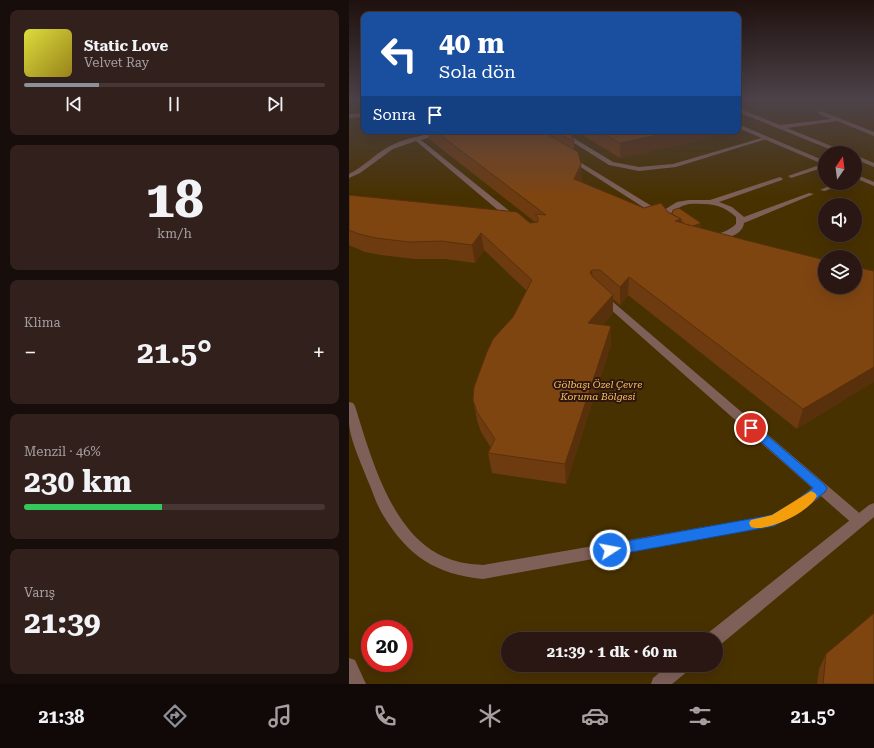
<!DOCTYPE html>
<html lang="tr">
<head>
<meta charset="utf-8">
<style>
  body { margin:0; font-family:"Roboto Serif",serif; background:#32201d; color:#f1f3f6; height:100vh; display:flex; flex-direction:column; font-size:15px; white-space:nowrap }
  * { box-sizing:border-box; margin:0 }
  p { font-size:13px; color:#a59fa0 }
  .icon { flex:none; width:22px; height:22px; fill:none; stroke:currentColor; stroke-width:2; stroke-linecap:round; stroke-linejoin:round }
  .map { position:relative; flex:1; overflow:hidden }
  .drawer { display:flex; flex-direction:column; gap:10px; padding:10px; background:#170d0b; width:349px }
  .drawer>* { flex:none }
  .top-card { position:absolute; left:12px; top:12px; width:380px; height:122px; border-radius:8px; box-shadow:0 4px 16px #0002,0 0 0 1px #463634; background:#1a4fa0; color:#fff; overflow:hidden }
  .needle { width:26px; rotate:14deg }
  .fabs { position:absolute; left:469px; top:146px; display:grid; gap:8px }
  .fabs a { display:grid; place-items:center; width:44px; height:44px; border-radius:50%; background:#2a1714; box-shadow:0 4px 16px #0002,0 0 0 1px #463634; font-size:20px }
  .speed { position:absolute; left:12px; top:620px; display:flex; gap:8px; font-size:20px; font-weight:700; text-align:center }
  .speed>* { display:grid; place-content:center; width:52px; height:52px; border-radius:50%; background:#2a1714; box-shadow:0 4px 16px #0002,0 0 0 1px #463634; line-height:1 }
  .speed .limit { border:6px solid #d22; background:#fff; color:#111 }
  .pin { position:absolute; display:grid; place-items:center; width:34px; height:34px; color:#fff; margin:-17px; border:2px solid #fff; border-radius:50%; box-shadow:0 1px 4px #0007 }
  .me { position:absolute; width:44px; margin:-22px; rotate:79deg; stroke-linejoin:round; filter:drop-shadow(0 0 3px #0008) }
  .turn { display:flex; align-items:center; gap:14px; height:84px; padding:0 12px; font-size:18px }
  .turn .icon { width:52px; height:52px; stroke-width:2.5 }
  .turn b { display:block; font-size:28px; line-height:34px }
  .then { display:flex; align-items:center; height:38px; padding:0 12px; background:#0003; gap:8px; font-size:15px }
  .big { font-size:30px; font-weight:700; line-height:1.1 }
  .drawer .widget { flex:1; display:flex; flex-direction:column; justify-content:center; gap:6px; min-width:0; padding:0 14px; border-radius:8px; background:#32201d }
  .drawer .dial { align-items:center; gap:0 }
  .dial b { font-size:52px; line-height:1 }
  .song { display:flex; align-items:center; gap:12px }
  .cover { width:48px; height:48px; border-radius:6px; background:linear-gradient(135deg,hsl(60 70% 55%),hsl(50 70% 35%)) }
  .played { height:4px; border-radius:2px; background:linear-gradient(90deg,#8c9099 25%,#463634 25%) }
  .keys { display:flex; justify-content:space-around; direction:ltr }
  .heat { display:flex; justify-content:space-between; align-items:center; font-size:22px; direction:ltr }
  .charge { height:6px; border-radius:3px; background:linear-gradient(90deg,#34c759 46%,#463634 0) }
  .trip { position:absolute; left:152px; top:632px; width:222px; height:40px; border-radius:20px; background:#2a1714; box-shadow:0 4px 16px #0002,0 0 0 1px #463634; font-weight:700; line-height:40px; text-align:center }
  .tabs { display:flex; height:64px; justify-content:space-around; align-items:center; background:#110908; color:#a59fa0 }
  .tabs .icon { width:28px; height:28px }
  .tabs .active { color:#8c9099 }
  .tabs b { font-size:18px; color:#f1f3f6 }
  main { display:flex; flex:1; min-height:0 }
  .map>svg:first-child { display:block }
  .green { fill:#483100; fill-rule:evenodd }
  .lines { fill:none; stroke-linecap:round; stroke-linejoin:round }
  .lane { fill:#7e6059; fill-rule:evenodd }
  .street { fill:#7e6059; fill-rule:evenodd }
  .secondary { fill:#7e6059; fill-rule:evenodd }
  .wall { fill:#6d3b0f }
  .shaded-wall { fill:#59300c }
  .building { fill:#7f4511; stroke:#59300c }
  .route { fill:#1a73e8; stroke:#114b97 }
  .slow { fill:#f59e0b }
  .labels { text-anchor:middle; stroke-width:4; stroke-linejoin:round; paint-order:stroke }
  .park-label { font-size:10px; font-style:italic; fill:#f6c05e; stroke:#2e1610 }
</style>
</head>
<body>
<main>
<section class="drawer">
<div class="widget">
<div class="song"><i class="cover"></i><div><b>Static Love</b><p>Velvet Ray</p></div></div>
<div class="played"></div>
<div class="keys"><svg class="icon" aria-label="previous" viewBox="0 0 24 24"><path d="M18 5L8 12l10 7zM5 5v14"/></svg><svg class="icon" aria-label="pause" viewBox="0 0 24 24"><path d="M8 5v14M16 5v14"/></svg><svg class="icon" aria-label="next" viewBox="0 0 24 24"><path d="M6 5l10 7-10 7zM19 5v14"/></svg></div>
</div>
<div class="widget dial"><b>18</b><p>km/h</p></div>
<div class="widget"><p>Klima</p>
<div class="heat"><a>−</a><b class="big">21.5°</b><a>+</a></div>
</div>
<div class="widget"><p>Menzil · 46%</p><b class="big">230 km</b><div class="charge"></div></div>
<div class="widget"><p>Varış</p><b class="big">21:39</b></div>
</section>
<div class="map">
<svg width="525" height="684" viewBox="0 0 525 684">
  <rect width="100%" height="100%" fill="#381f1a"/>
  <path class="green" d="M0,100H15V131H389V100H525V684H0ZM476,153H506V183H476ZM476,205H506V235H476ZM476,257H506V287H476ZM21,629H55V663H21ZM159,639H367V665H159Z"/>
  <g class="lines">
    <g class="lane">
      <polygon points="472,111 525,132 525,136 488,121 431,129 428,127 431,125 482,119 470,114 470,112"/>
      <path d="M93,131H103L72,140L168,217V221H162L67,141L44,149L11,173L0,178V174C14,167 25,155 39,147C55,138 76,135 93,131Z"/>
      <path d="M221,156L314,213L315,210L328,202L340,200H361L431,177L434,179L433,180L370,202L383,207L395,217L460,193L465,194L395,223C392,245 344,240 330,234C323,231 318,226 313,220L314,215L308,216L219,159L218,158ZM340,204C358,203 374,204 387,217V224C369,241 336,238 321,220L322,213L333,206Z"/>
      <polygon points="476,163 476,167 442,178 439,176"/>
      <polygon points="487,183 496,183 476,191 471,190"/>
      <path d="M254,295L257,296L515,517L517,521L515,525L510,527L505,525L472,496L452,512L425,526L134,579C86,574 59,556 34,515C27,504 24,492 19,481C13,465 1,440 0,423C0,416 0,409 0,402L4,403L6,406C22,457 43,537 98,558C110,563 121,564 134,565L423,515L442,504L463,488L251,300L249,298Z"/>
    </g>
    <g class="street">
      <polygon points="15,113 15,117 0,118 0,114"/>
      <polygon points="206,131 213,131 264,162 290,167 324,164 416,137 421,138 327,167 290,171 260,165"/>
      <polygon points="525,503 525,517 371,645 367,646 367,639 357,639 359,633 520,505"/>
      <polygon points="0,658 6,660 17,684 0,684"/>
      <polygon points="320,665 341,665 339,671 323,684 302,684 304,678"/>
    </g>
    <g class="secondary">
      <polygon points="389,108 497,152 498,153 490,153 389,112"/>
      <polygon points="389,124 476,161 476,165 389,128"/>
      <polygon points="506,155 525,163 525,167 506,159"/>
      <polygon points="506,174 525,182 525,186 506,178"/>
    </g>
  </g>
  <g class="wall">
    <polygon points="79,131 221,131 225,142 225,150 233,179 232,182 295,208 319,212 323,214 352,223 352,228 506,287 448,429 279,295 271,305 264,299 264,313 254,325 262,326 262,345 217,484 143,473 139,453 142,448 132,432 128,420 124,400 164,317 178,291 135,250 126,263 96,259 65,259 32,255 16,252 0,245 0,195 181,223 186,222 80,139"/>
    <polygon points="227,131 365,131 364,137 271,158"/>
    <polygon points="477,654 525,684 468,684 470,669"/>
  </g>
  <g class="shaded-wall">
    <polygon points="327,131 365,131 364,137 271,158 271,143"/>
    <polygon points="232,164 233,179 226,195 225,179"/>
    <polygon points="332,219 331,236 326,221"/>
    <polygon points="352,223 352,228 343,226"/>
    <polygon points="132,233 135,250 126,263 123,245"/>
    <polygon points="243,270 244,288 241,272"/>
    <polygon points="280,277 279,295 271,305 271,287"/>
    <polygon points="264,295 264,313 240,342 239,323"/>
    <polygon points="262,326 262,345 217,484 216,464"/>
    <polygon points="525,367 525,382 448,429 454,409"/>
  </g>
  <g class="building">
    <polygon points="86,131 193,131 229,152 232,164 225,179 295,208 312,203 319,212 332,219 326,221 400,241 476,260 476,287 506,287 506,267 525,271 525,367 454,409 280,277 271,287 251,270 243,270 241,272 243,276 264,295 239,323 262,326 216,464 139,453 146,439 128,412 124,400 125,387 138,352 144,339 164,317 183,280 132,233 123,245 92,241 60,242 27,238 10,234 0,230 0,195 168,212 181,223 189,222 189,217 186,214 197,215"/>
    <polygon points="207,131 221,131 225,142"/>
    <polygon points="250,131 327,131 271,143"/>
    <polygon points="330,208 352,223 344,226 336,224 332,221 332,219 323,214 324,210"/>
    <polygon points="525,613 525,684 474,684 477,654"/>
  </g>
  <linearGradient id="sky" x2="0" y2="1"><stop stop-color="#1f110e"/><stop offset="0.51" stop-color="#4d4249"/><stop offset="1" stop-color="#4d4249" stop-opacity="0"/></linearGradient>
  <rect width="525" height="196" fill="url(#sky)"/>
  <polygon class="route" points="402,424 406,425 476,485 478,488 476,492 451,511 425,526 261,556 256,554 255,550 256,546 261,544 423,515 443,504 464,488 399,430 397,428 399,425"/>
  <path class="slow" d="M462,491L466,493L468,496C460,512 418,533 402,527L400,523L402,520L423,515Z"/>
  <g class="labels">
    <g class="park-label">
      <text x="249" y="388">Gölbaşı Özel Çevre<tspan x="249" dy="12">Koruma Bölgesi</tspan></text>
    </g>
  </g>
</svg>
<div class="fabs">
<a><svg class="needle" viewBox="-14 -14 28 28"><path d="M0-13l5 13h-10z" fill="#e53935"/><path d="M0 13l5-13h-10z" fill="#a59fa0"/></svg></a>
<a><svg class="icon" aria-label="sound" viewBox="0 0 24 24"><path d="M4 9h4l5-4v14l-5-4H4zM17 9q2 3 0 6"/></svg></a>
<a><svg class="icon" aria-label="layers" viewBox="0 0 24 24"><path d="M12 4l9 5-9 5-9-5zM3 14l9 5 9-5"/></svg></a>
</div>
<div class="speed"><div class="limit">20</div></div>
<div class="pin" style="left:402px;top:428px;background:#d93025"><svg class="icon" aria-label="arrive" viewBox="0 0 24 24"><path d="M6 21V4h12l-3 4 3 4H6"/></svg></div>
<svg class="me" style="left:261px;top:550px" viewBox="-20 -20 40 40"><circle r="17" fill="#1a73e8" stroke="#fff" stroke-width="3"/><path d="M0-11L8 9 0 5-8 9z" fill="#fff"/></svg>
<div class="trip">21:39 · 1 dk · 60 m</div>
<div class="top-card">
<div class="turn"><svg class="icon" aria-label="left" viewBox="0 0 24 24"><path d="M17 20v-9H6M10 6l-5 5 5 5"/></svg><div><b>40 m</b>Sola dön</div></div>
<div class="then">Sonra<svg class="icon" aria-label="arrive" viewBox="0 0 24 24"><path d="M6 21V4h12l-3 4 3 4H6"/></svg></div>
</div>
</div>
</main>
<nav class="tabs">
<b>21:38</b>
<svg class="icon active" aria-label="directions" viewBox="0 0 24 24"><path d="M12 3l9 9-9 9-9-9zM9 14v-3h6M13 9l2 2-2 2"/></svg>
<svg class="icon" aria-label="music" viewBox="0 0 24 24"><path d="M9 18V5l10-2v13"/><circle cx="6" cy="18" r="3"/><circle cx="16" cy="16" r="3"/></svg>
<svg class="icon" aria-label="phone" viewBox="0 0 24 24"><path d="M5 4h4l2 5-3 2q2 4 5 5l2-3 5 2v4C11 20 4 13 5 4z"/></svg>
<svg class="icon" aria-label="climate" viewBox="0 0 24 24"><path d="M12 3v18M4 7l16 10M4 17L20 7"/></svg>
<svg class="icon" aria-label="car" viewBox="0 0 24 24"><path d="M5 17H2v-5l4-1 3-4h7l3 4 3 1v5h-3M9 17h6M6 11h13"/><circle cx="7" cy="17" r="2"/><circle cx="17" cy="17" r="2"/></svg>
<svg class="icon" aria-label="filters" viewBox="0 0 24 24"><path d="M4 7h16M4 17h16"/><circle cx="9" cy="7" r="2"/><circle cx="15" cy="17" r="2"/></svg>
<b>21.5°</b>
</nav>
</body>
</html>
